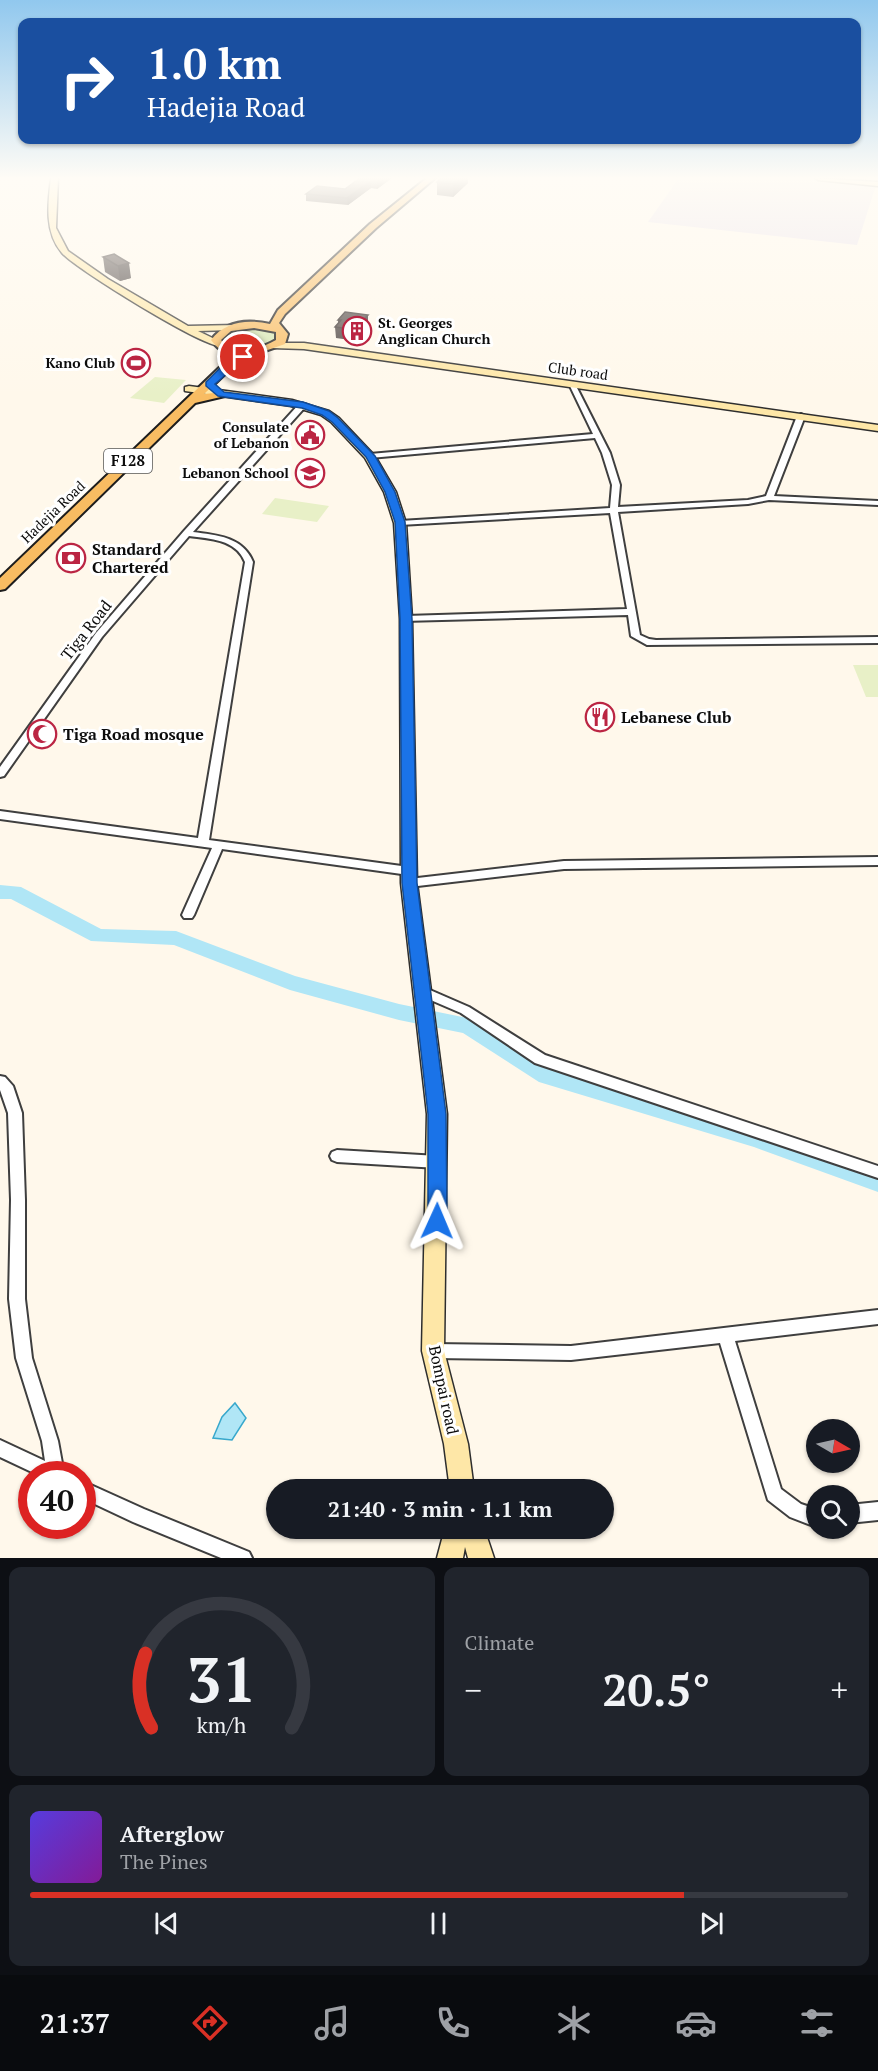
<!DOCTYPE html>
<html lang="en">
<head>
<meta charset="utf-8">
<style>
  body { margin:0; font-family:"PT Serif",serif; background:#20242c; color:#f1f3f6; height:100vh; display:flex; flex-direction:column; font-size:22px; white-space:nowrap }
  * { box-sizing:border-box; margin:0 }
  p { font-size:20px; color:#9ea1a6 }
  .icon { flex:none; width:33px; height:33px; fill:none; stroke:currentColor; stroke-width:2; stroke-linecap:round; stroke-linejoin:round }
  .map { position:relative; height:1558px; overflow:hidden }
  .panel { display:flex; flex-direction:column; gap:9px; padding:9px; background:#0d0f14; flex:1 }
  .panel>* { flex:none }
  .banner { position:absolute; left:18px; top:18px; width:843px; height:126px; border-radius:12px; box-shadow:0 2px 4px #0004; background:#1a4fa0; color:#fff; overflow:hidden }
  .needle { width:39px; rotate:99deg }
  .fabs { position:absolute; left:806px; top:1419px; display:grid; gap:12px }
  .fabs a { display:grid; place-items:center; width:54px; height:54px; border-radius:50%; background:#171b24; box-shadow:0 2px 4px #0004; font-size:30px }
  .speed { position:absolute; left:18px; top:1461px; display:flex; gap:12px; font-size:30px; font-weight:700; text-align:center }
  .speed>* { display:grid; place-content:center; width:78px; height:78px; border-radius:50%; background:#171b24; box-shadow:0 2px 4px #0004; line-height:1 }
  .speed .limit { border:9px solid #d22; background:#fff; color:#111 }
  .pin { position:absolute; display:grid; place-items:center; width:51px; height:51px; color:#fff; margin:-26px; border:3px solid #fff; border-radius:50%; box-shadow:0 2px 6px #0007 }
  .me { position:absolute; width:66px; margin:-33px; rotate:1deg; stroke-linejoin:round; filter:drop-shadow(0 0 4px #0008) }
  .turn { display:flex; align-items:center; gap:21px; height:126px; padding:0 30px; font-size:27px }
  .turn .icon { width:78px; height:78px; stroke-width:2.5 }
  .turn b { display:block; font-size:42px; line-height:51px }
  .big { font-size:45px; font-weight:700; line-height:1.1 }
  .panel .card { flex:1; display:flex; flex-direction:column; justify-content:center; gap:9px; min-width:0; padding:0 21px; border-radius:12px; background:#20242c }
  .panel .dial { align-items:center; gap:0 }
  .dial svg { height:156px; overflow:visible; fill:none; stroke:#363941; stroke-width:7; stroke-linecap:round; text-anchor:middle }
  .dial text { fill:#f1f3f6; stroke:none }
  .song { display:flex; align-items:center; gap:18px }
  .cover { width:72px; height:72px; border-radius:9px; background:linear-gradient(135deg,hsl(250 70% 55%),hsl(290 70% 35%)) }
  .played { height:6px; border-radius:3px; background:linear-gradient(90deg,#d93025 80%,#363941 80%) }
  .keys { display:flex; justify-content:space-around; direction:ltr }
  .heat { display:flex; justify-content:space-between; align-items:center; font-size:33px; direction:ltr }
  .panel .tiles { flex:1; display:grid; gap:9px; grid-template-columns:1fr 1fr }
  .card:last-child { grid-column:span 2 }
  .trip { position:absolute; left:266px; top:1479px; width:348px; height:60px; border-radius:30px; background:#171b24; box-shadow:0 2px 4px #0004; font-weight:700; line-height:60px; text-align:center }
  .tab-bar { display:flex; height:96px; justify-content:space-around; align-items:center; background:#090b0e; color:#9ea1a6 }
  .tab-bar .icon { width:42px; height:42px }
  .tab-bar .current { color:#d93025 }
  .tab-bar b { font-size:27px; color:#f1f3f6 }
  .map>svg:first-child { display:block }
  .industrial { fill:#e8e0eb }
  .green { fill:#d8e8b6 }
  .pitch { fill:#e8f0c7 }
  .water { fill:#b0e6f6; stroke:#38a8cc; stroke-width:1.5 }
  .lines { fill:none; stroke-linecap:round; stroke-linejoin:round }
  .river { fill:#b0e6f6; fill-rule:evenodd }
  .street-casing { stroke:#3f3f3f; stroke-width:4 }
  .secondary-casing { stroke:#2e2e2e; stroke-width:3 }
  .primary-casing { stroke:#1d1d1d; stroke-width:4 }
  .street { fill:#fff; fill-rule:evenodd }
  .secondary { fill:#fee7a7; fill-rule:evenodd }
  .primary { fill:#f8bc62; fill-rule:evenodd }
  .wall { fill:#49403e }
  .shaded-wall { fill:#3c3432 }
  .building { fill:#554b48; stroke:#3c3432; stroke-width:1.5 }
  .route { fill:#1a73e8; stroke:#114b97; stroke-width:1.5 }
  .labels { text-anchor:middle; stroke-width:6; stroke-linejoin:round; paint-order:stroke }
  .far-poi-label { font-size:14px; font-weight:bold; fill:#0c0c0c; stroke:#fff; text-anchor:end }
  .far-street-label { font-size:14px; fill:#0c0c0c; stroke:#fff }
  .shield { fill:#fff; stroke:#555; stroke-width:1.5 }
  .shield-label { font-size:15px; font-weight:bold; fill:#0c0c0c }
  .poi-label { font-size:16px; font-weight:bold; fill:#0c0c0c; stroke:#fff; text-anchor:start }
  .street-label { font-size:16px; fill:#0c0c0c; stroke:#fff }
</style>
</head>
<body>
<div class="map">
<svg width="878" height="1558" viewBox="0 0 878 1558">
  <rect width="100%" height="100%" fill="#fff8eb"/>
  <polygon class="industrial" points="679,178 796,178 876,185 857,245 648,222"/>
  <path class="green" d="M257,328L272,331L277,338L275,341C259,352 235,352 221,340V337L231,330Z"/>
  <g class="pitch">
    <polygon points="155,377 186,380 164,403 130,398"/>
    <polygon points="275,498 329,506 317,522 262,514"/>
    <polygon points="853,665 878,665 878,697 866,697"/>
  </g>
  <polygon class="water" points="235,1403 246,1418 232,1440 213,1438 222,1417"/>
  <g class="lines">
    <polygon class="river" points="0,885 21,887 101,929 176,931 295,976 399,1004 477,1020 554,1069 757,1128 878,1172 878,1192 754,1147 539,1082 463,1033 399,1020 290,990 174,945 91,941 11,899 0,899"/>
    <g class="street-casing">
      <g id="street">
        <polygon points="572,382 575,384 610,453 620,485 618,507 748,500 766,496 797,416 801,414 805,416 774,496 878,501 878,505 769,500 748,504 618,512 640,635 649,639 656,640 878,637 878,643 647,645 631,636 628,615 403,621 401,619 403,617 406,616 627,609 610,513 400,525 396,523 400,521 610,508 612,485 602,453 595,438 370,458 366,456 370,454 593,434 569,384"/>
        <path d="M300,403L307,405L193,532C217,535 243,537 253,562L209,840L409,867L413,868L415,871L413,874L409,875L222,849L194,915L192,918H184L182,915L212,848L0,819V811L198,838L245,562C236,539 210,539 189,536L102,637L4,776L0,777V767L96,633L184,531Z"/>
        <polygon points="878,857 878,865 564,869 409,887 405,886 403,883 405,880 409,879 564,861"/>
        <polygon points="423,987 469,1007 545,1055 878,1166 878,1178 535,1063 461,1013 419,995 417,992 419,989"/>
        <polygon points="0,1076 5,1077 13,1086 22,1113 25,1200 25,1299 32,1358 58,1441 64,1474 36,1474 0,1457 0,1440 45,1461 42,1441 16,1358 9,1299 11,1200 8,1113 0,1090"/>
        <polygon points="337,1150 438,1156 443,1158 445,1162 443,1166 438,1168 337,1162 332,1160 330,1156 332,1152"/>
        <polygon points="878,1310 878,1324 735,1341 781,1489 801,1504 816,1509 816,1527 790,1517 768,1500 720,1343 571,1360 433,1358 427,1356 425,1351 427,1346 433,1344 571,1346"/>
        <polygon points="82,1481 144,1509 249,1552 252,1558 221,1558 133,1522 82,1498"/>
        <polygon points="878,1502 878,1520 849,1523 849,1505"/>
      </g>
    </g>
    <g class="secondary-casing">
      <g id="secondary">
        <path d="M51,178H58L56,228L68,251L108,279L188,326L236,325V329L233,330L198,331L221,342V346C204,348 76,269 62,253C44,232 48,203 51,178Z"/>
        <polygon points="815,178 878,182 878,186 818,180"/>
        <polygon points="275,343 304,343 878,425 878,431 304,349 272,348 272,344"/>
        <polygon points="189,386 292,400 329,411 339,418 375,456 396,492 406,523 412,619 417,883 447,1114 444,1351 468,1444 474,1490 450,1490 444,1444 422,1351 427,1114 401,883 400,619 394,523 384,492 365,458 331,422 321,415 291,406 185,391 185,387"/>
        <polygon points="445,1528 484,1528 494,1558 468,1558 465,1547 463,1558 437,1558"/>
      </g>
    </g>
    <g class="primary-casing">
      <path id="primary" d="M427,178H435L376,228L285,314L279,323L288,334L285,344L259,353L227,372L204,394L225,392V396L195,403L5,589L0,590V578L219,368L242,355C228,355 219,351 211,340C225,321 248,319 270,324L278,310L370,224ZM254,328L276,332V340C261,349 234,356 221,340L231,331Z"/>
    </g>
    <use href="#street" class="street"/>
    <use href="#secondary" class="secondary"/>
    <use href="#primary" class="primary"/>
  </g>
  <g class="wall">
    <polygon points="360,178 392,178 377,189 371,188 348,205 306,201 306,194 345,189"/>
    <polygon points="441,178 468,178 468,183 453,197 437,195 437,182"/>
    <polygon points="114,254 131,278 120,281 105,272 103,257"/>
    <polygon points="345,312 368,325 361,333 357,332 350,340 336,338 335,327 338,324 338,320"/>
  </g>
  <g class="shaded-wall">
    <polygon points="382,178 392,178 377,189 377,181"/>
    <polygon points="460,178 468,178 468,183 453,197 453,184"/>
    <polygon points="371,181 371,188 348,205 347,198"/>
    <polygon points="129,263 131,278 120,281 118,266"/>
    <polygon points="368,315 368,325 361,333 361,322"/>
    <polygon points="356,322 357,332 350,340 350,329"/>
  </g>
  <g class="building">
    <polygon points="360,178 382,178 377,181 371,181 347,198 306,194 317,186 345,189"/>
    <polygon points="441,178 460,178 453,184 437,182"/>
    <polygon points="114,254 129,263 118,266 103,257"/>
    <polygon points="345,312 368,315 361,322 356,322 350,329 335,327 341,320 338,320"/>
  </g>
  <linearGradient id="sky" x2="0" y2="1"><stop stop-color="#91c8ee"/><stop offset="0.45" stop-color="#fffcf6"/><stop offset="1" stop-color="#fffcf6" stop-opacity="0"/></linearGradient>
  <rect width="878" height="396" fill="url(#sky)"/>
  <polygon class="route" points="239,356 247,357 215,384 224,392 303,402 329,411 338,418 375,456 395,492 405,522 412,619 417,883 446,1114 447,1221 444,1227 437,1229 430,1227 428,1221 428,1114 402,883 400,619 395,522 385,492 366,457 332,422 322,415 302,408 218,396 206,386 206,382 220,368"/>
  <defs>
    <g id="building-ring" transform="scale(1.5)"><circle r="9.5" fill="#fff" stroke="#bb2543" stroke-width="1.5"/><path d="M-4-6H4V6H1V3H-1V6H-4ZM-2.5-4.3h1.7v1.8h-1.7ZM.8-4.3h1.7v1.8H.8ZM-2.5-1h1.7V.8h-1.7ZM.8-1h1.7V.8H.8Z" fill="#bb2543"/></g>
    <g id="stadium-ring" transform="scale(1.5)"><circle r="9.5" fill="#fff" stroke="#bb2543" stroke-width="1.5"/><path d="M0-5a6.5 5 0 1 0 0 10a6.5 5 0 1 0 0-10ZM-3.5-1.8h7v3.6h-7Z" fill="#bb2543"/></g>
    <g id="civic-ring" transform="scale(1.5)"><circle r="9.5" fill="#fff" stroke="#bb2543" stroke-width="1.5"/><path d="M-.6-6.5H3V-4.5H.6V-3L4-1V1h2V6H-6V1h2V-1L-.6-3ZM-1.2 2.5V6h2.4V2.5Z" fill="#bb2543"/></g>
    <g id="school-ring" transform="scale(1.5)"><circle r="9.5" fill="#fff" stroke="#bb2543" stroke-width="1.5"/><path d="M0-5L7-2L0 1L-7-2ZM-4 1L0 2.5L4 1V4Q0 6-4 4Z" fill="#bb2543"/></g>
    <g id="bank-ring" transform="scale(1.5)"><circle r="9.5" fill="#fff" stroke="#bb2543" stroke-width="1.5"/><path d="M-6-4H6V4H-6ZM0-2.3a2.3 2.3 0 1 0 0 4.6a2.3 2.3 0 1 0 0-4.6Z" fill="#bb2543"/></g>
    <g id="restaurant-ring" transform="scale(1.5)"><circle r="9.5" fill="#fff" stroke="#bb2543" stroke-width="1.5"/><path d="M-5-6h1v4h1v-4h1v4h1v-4h1v5L-1.5 .5V6h-2V.5L-5-1ZM5-6V6H3V1.5H1.5Q1.5-4 5-6Z" fill="#bb2543"/></g>
    <g id="mosque-ring" transform="scale(1.5)"><circle r="9.5" fill="#fff" stroke="#bb2543" stroke-width="1.5"/><path d="M3.5-4.9A6 6 0 1 0 3.5 4.9A5 5 0 1 1 3.5-4.9Z" fill="#bb2543"/></g>
  </defs>
  <g fill-rule="evenodd">
    <use href="#building-ring" x="357" y="331"/>
    <use href="#stadium-ring" x="136" y="363"/>
    <use href="#civic-ring" x="310" y="435"/>
    <use href="#school-ring" x="310" y="473"/>
    <use href="#bank-ring" x="71" y="558"/>
    <use href="#restaurant-ring" x="600" y="717"/>
    <use href="#mosque-ring" x="42" y="734"/>
  </g>
  <g class="labels">
    <g class="far-poi-label">
      <text x="378" y="328" text-anchor="start">St. Georges<tspan x="378" dy="16">Anglican Church</tspan></text>
      <text x="115" y="368">Kano Club</text>
      <text x="289" y="432">Consulate<tspan x="289" dy="16">of Lebanon</tspan></text>
      <text x="289" y="478">Lebanon School</text>
    </g>
    <g class="far-street-label">
      <text transform="translate(578 371) rotate(8)" y="5">Club road</text>
      <text transform="translate(53 512) rotate(-44)" y="5">Hadejia Road</text>
    </g>
    <rect class="shield" x="104" y="449" width="48" height="24" rx="4.5"/>
    <g class="shield-label">
      <text x="128" y="466">F128</text>
    </g>
    <g class="poi-label">
      <text x="92" y="555">Standard<tspan x="92" dy="18">Chartered</tspan></text>
      <text x="621" y="723">Lebanese Club</text>
      <text x="63" y="740">Tiga Road mosque</text>
    </g>
    <g class="street-label">
      <text transform="translate(86 630) rotate(-52)" y="6">Tiga Road</text>
      <text transform="translate(444 1390) rotate(78)" y="6">Bompai road</text>
    </g>
  </g>
</svg>
<div class="fabs">
<a><svg class="needle" viewBox="-14 -14 28 28"><path d="M0-13l5 13h-10z" fill="#e53935"/><path d="M0 13l5-13h-10z" fill="#9ea1a6"/></svg></a>
<a><svg class="icon" aria-label="search" viewBox="0 0 24 24"><circle cx="10" cy="10" r="6"/><path d="M15 15l6 6"/></svg></a>
</div>
<div class="speed"><div class="limit">40</div></div>
<div class="pin" style="left:243px;top:357px;background:#d93025"><svg class="icon" aria-label="arrive" viewBox="0 0 24 24"><path d="M6 21V4h12l-3 4 3 4H6"/></svg></div>
<svg class="me" style="left:437px;top:1221px" viewBox="-20 -20 40 40"><path d="M0-17L14 15 0 8-14 15z" fill="#1a73e8" stroke="#fff" stroke-width="4"/></svg>
<div class="trip">21:40 · 3 min · 1.1 km</div>
<div class="banner">
<div class="turn"><svg class="icon" aria-label="right" viewBox="0 0 24 24"><path d="M7 20v-9h11M14 6l5 5-5 5"/></svg><div><b>1.0 km</b>Hadejia Road</div></div>
</div>
</div>
<section class="panel">
<div class="tiles">
<div class="card dial"><svg viewBox="0 0 100 80">
<path d="M14 69A42 42 0 1 1 86 69"/>
<path d="M14 69A42 42 0 0 1 11 31" stroke="#d93025"/>
<text x="50" y="56" font-size="32" font-weight="700">31</text>
<text x="50" y="72" font-size="11">km/h</text>
</svg></div>
<div class="card"><p>Climate</p>
<div class="heat"><a>−</a><b class="big">20.5°</b><a>+</a></div>
</div>
<div class="card">
<div class="song"><i class="cover"></i><div><b>Afterglow</b><p>The Pines</p></div></div>
<div class="played"></div>
<div class="keys"><svg class="icon" aria-label="previous" viewBox="0 0 24 24"><path d="M18 5L8 12l10 7zM5 5v14"/></svg><svg class="icon" aria-label="pause" viewBox="0 0 24 24"><path d="M8 5v14M16 5v14"/></svg><svg class="icon" aria-label="next" viewBox="0 0 24 24"><path d="M6 5l10 7-10 7zM19 5v14"/></svg></div>
</div>
</div>
</section>
<nav class="tab-bar">
<b>21:37</b>
<svg class="icon current" aria-label="directions" viewBox="0 0 24 24"><path d="M12 3l9 9-9 9-9-9zM9 14v-3h6M13 9l2 2-2 2"/></svg>
<svg class="icon" aria-label="music" viewBox="0 0 24 24"><path d="M9 18V5l10-2v13"/><circle cx="6" cy="18" r="3"/><circle cx="16" cy="16" r="3"/></svg>
<svg class="icon" aria-label="phone" viewBox="0 0 24 24"><path d="M5 4h4l2 5-3 2q2 4 5 5l2-3 5 2v4C11 20 4 13 5 4z"/></svg>
<svg class="icon" aria-label="climate" viewBox="0 0 24 24"><path d="M12 3v18M4 7l16 10M4 17L20 7"/></svg>
<svg class="icon" aria-label="car" viewBox="0 0 24 24"><path d="M5 17H2v-5l4-1 3-4h7l3 4 3 1v5h-3M9 17h6M6 11h13"/><circle cx="7" cy="17" r="2"/><circle cx="17" cy="17" r="2"/></svg>
<svg class="icon" aria-label="filters" viewBox="0 0 24 24"><path d="M4 7h16M4 17h16"/><circle cx="9" cy="7" r="2"/><circle cx="15" cy="17" r="2"/></svg>
</nav>
</body>
</html>
